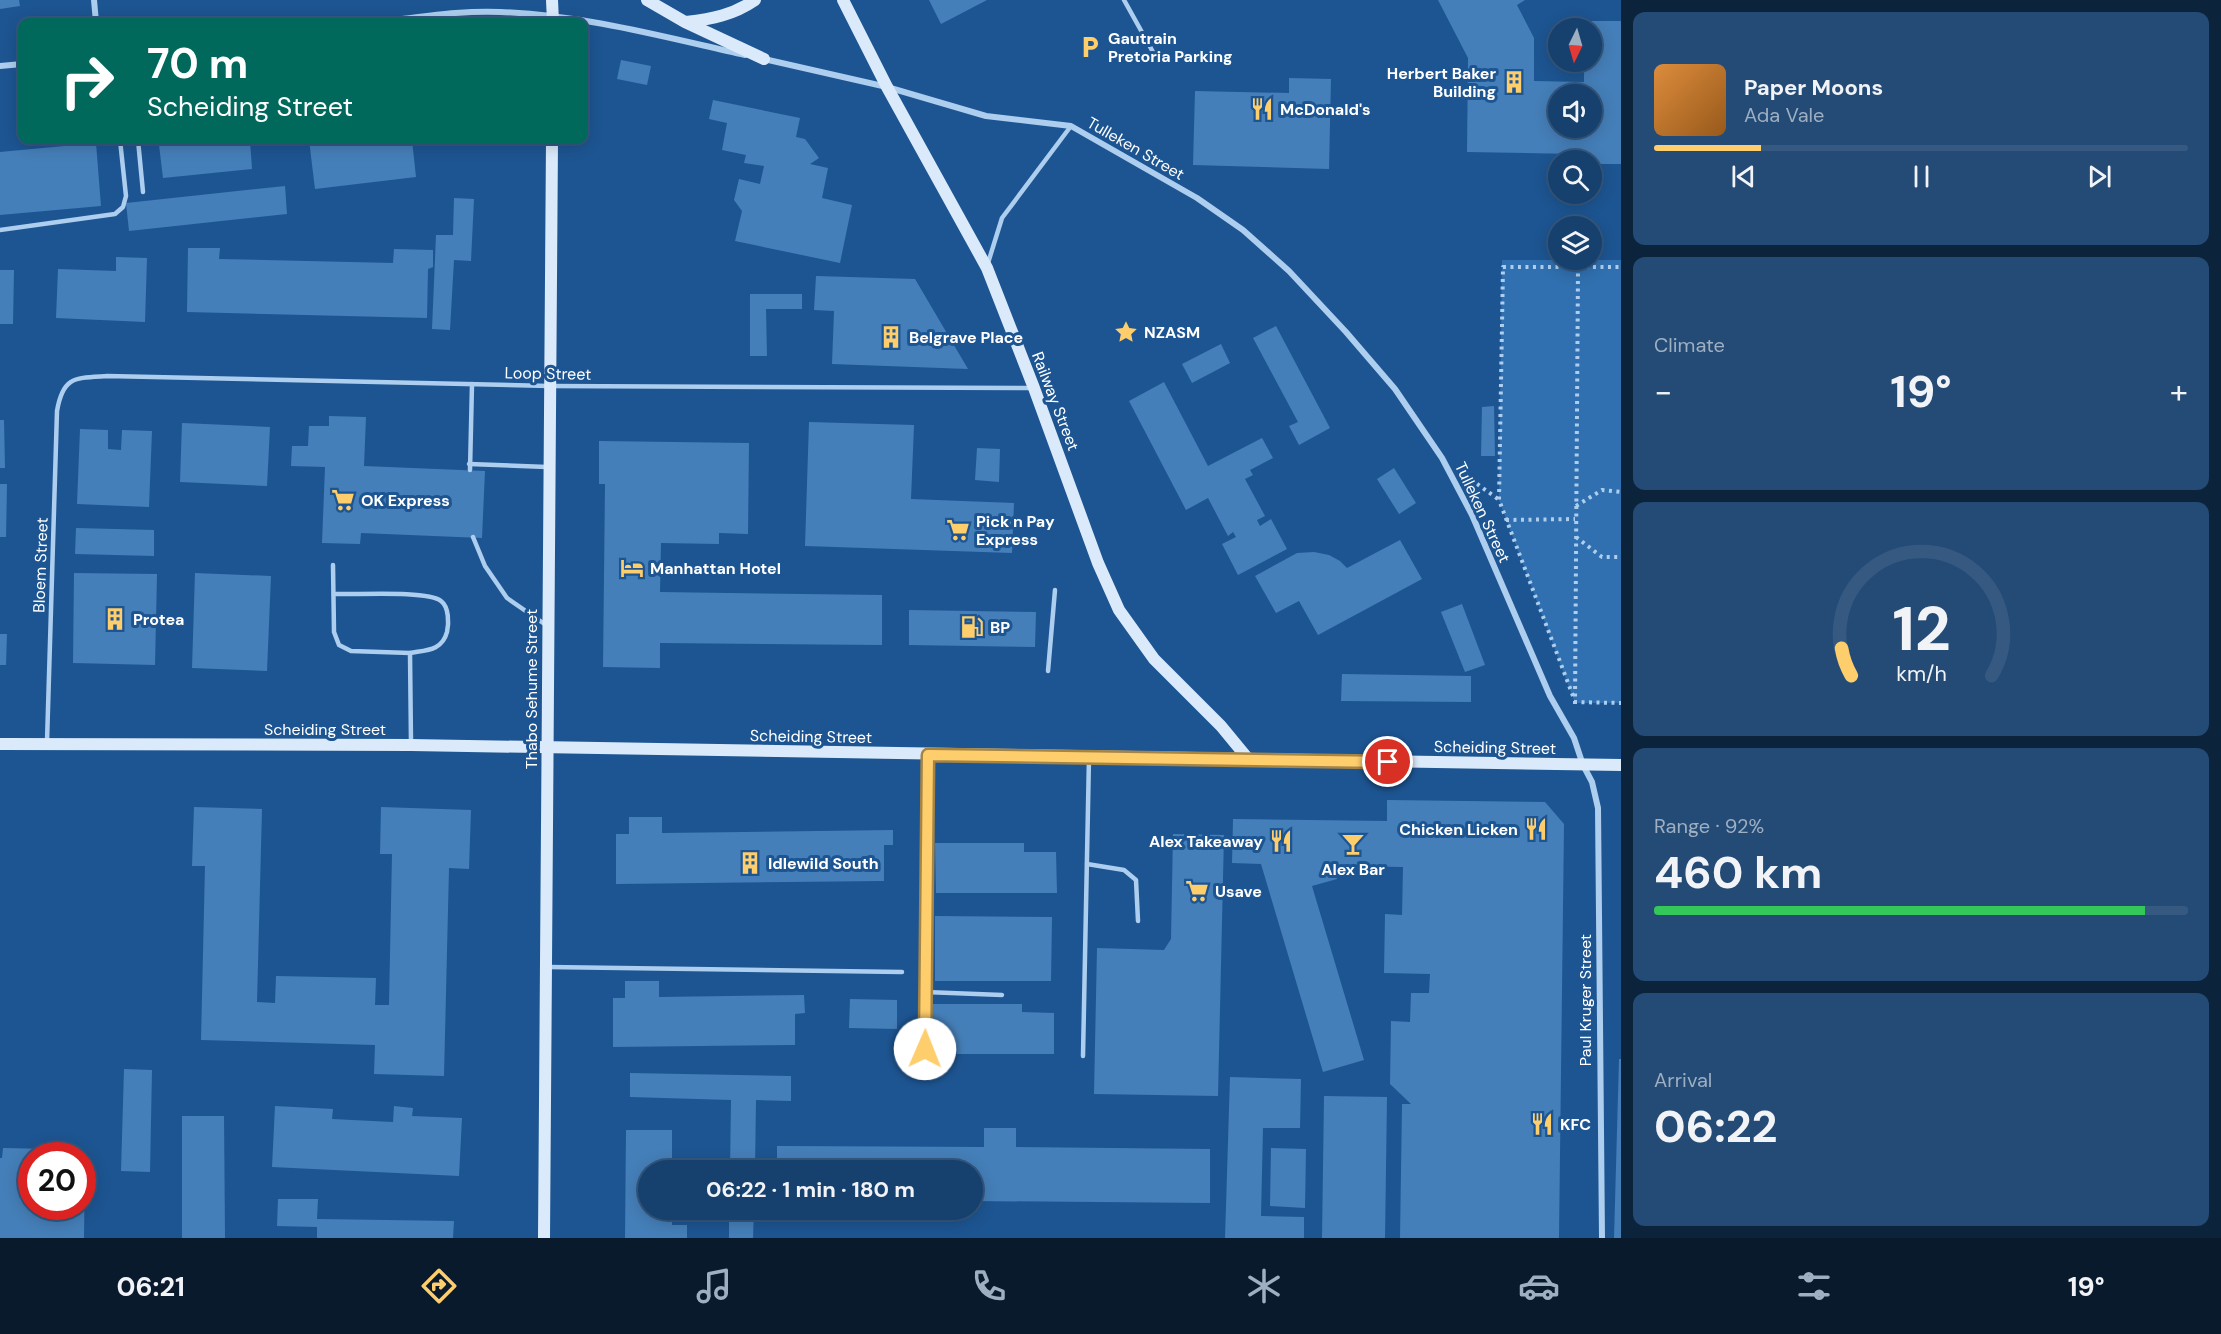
<!DOCTYPE html>
<html lang="en">
<head>
<meta charset="utf-8">
<style>
  body { margin:0; font-family:"DM Sans",sans-serif; background:#234b76; color:#f1f3f6; height:100vh; display:flex; flex-direction:column; font-size:22px; white-space:nowrap }
  * { box-sizing:border-box; margin:0 }
  p { font-size:20px; color:#9eafc2 }
  .icon { flex:none; width:33px; height:33px; fill:none; stroke:currentColor; stroke-width:2; stroke-linecap:round; stroke-linejoin:round }
  .map { position:relative; flex:1; overflow:hidden }
  .side { display:flex; flex-direction:column; gap:12px; padding:12px; background:#0c233c; width:600px }
  .side>* { flex:none }
  .guide { position:absolute; left:18px; top:18px; width:570px; height:126px; border-radius:12px; box-shadow:0 3px 15px #0003,0 0 0 2px #355981; background:#00695c; color:#fff; overflow:hidden }
  .needle { width:39px; rotate:185deg }
  .controls { position:absolute; left:1548px; top:18px; display:grid; gap:12px }
  .controls a { display:grid; place-items:center; width:54px; height:54px; border-radius:50%; background:#16406e; box-shadow:0 3px 15px #0003,0 0 0 2px #355981; font-size:30px }
  .speed { position:absolute; left:18px; top:1142px; display:flex; gap:12px; font-size:30px; font-weight:700; text-align:center }
  .speed>* { display:grid; place-content:center; width:78px; height:78px; border-radius:50%; background:#16406e; box-shadow:0 3px 15px #0003,0 0 0 2px #355981; line-height:1 }
  .speed .limit { border:9px solid #d22; background:#fff; color:#111 }
  .pin { position:absolute; display:grid; place-items:center; width:51px; height:51px; color:#fff; margin:-26px; border:3px solid #fff; border-radius:50%; box-shadow:0 2px 6px #0007 }
  .me { position:absolute; width:66px; margin:-33px; rotate:1deg; stroke-linejoin:round; filter:drop-shadow(0 0 4px #0008) }
  .turn { display:flex; align-items:center; gap:21px; height:126px; padding:0 30px; font-size:27px }
  .turn .icon { width:78px; height:78px; stroke-width:2.5 }
  .turn b { display:block; font-size:42px; line-height:51px }
  .big { font-size:45px; font-weight:700; line-height:1.1 }
  .side .widget { flex:1; display:flex; flex-direction:column; justify-content:center; gap:9px; min-width:0; padding:0 21px; border-radius:12px; background:#234b76 }
  .side .dial { align-items:center; gap:0 }
  .dial svg { height:156px; overflow:visible; fill:none; stroke:#355981; stroke-width:7; stroke-linecap:round; text-anchor:middle }
  .dial text { fill:#f1f3f6; stroke:none }
  .song { display:flex; align-items:center; gap:18px }
  .cover { width:72px; height:72px; border-radius:9px; background:linear-gradient(135deg,hsl(30 70% 55%),hsl(30 70% 35%)) }
  .played { height:6px; border-radius:3px; background:linear-gradient(90deg,#fecd6c 20%,#355981 20%) }
  .keys { display:flex; justify-content:space-around; direction:ltr }
  .heat { display:flex; justify-content:space-between; align-items:center; font-size:33px; direction:ltr }
  .charge { height:9px; border-radius:4px; background:linear-gradient(90deg,#34c759 92%,#355981 0) }
  .trip { position:absolute; left:638px; top:1160px; width:345px; height:60px; border-radius:30px; background:#16406e; box-shadow:0 3px 15px #0003,0 0 0 2px #355981; font-weight:700; line-height:60px; text-align:center }
  .dock { display:flex; height:96px; justify-content:space-around; align-items:center; background:#091a2c; color:#9eafc2 }
  .dock .icon { width:42px; height:42px }
  .dock .current { color:#fecd6c }
  .dock b { font-size:27px; color:#f1f3f6 }
  main { display:flex; flex:1; min-height:0 }
  .map>svg:first-child { display:block }
  .green { fill:#3070b0 }
  .building { fill:#457fb9; fill-rule:evenodd }
  .lines { fill:none; stroke-linecap:round; stroke-linejoin:round }
  .path { stroke:#adceee; stroke-width:4; stroke-dasharray:3 4.5; stroke-linecap:butt }
  .service { stroke:#adceee; stroke-width:4.5 }
  .minor { stroke:#adceee; stroke-width:6 }
  .secondary { stroke:#daeafa; stroke-width:12 }
  .route-casing { stroke:#a58546; stroke-width:15 }
  .route { stroke:#fecd6c; stroke-width:10 }
  .labels { text-anchor:middle; stroke-width:6; stroke-linejoin:round; paint-order:stroke }
  .poi-label { font-size:16px; font-weight:bold; fill:#fff; stroke:#1d5592; text-anchor:start }
  .street-label { font-size:16px; fill:#fff; stroke:#1d5592 }
</style>
</head>
<body>
<main>
<div class="map">
<svg width="1621" height="1238" viewBox="0 0 1621 1238">
  <rect width="100%" height="100%" fill="#1d5592"/>
  <polygon class="green" points="1502,260 1621,260 1621,703 1575,703 1499,500"/>
  <g class="building">
    <polygon points="0,0 19,0 20,6 0,9"/>
    <polygon points="929,0 987,0 941,24"/>
    <path d="M1438,0H1525L1517,5L1534,38V81L1584,82V62H1592V28H1584L1585,21H1621V164H1592V160H1575V154L1467,152L1468,58ZM1558,94H1592V128H1558Z"/>
    <polygon points="621,60 651,66 647,85 617,79"/>
    <polygon points="1289,78 1331,79 1329,169 1193,165 1195,91 1289,93"/>
    <polygon points="713,100 800,118 796,137 805,139 819,158 810,164 828,168 822,198 852,205 840,263 735,241 742,211 734,200 739,179 760,184 764,166 744,163 746,155 722,150 727,123 709,119"/>
    <polygon points="147,140 250,140 252,169 163,178 159,145 148,146"/>
    <polygon points="309,140 412,140 416,177 315,189"/>
    <polygon points="96,143 101,206 0,215 0,152"/>
    <polygon points="285,186 287,214 129,231 126,203"/>
    <polygon points="454,198 474,199 471,261 454,260 450,330 432,329 436,235 453,235"/>
    <polygon points="188,248 220,248 219,259 393,263 394,249 433,250 433,267 428,269 427,318 187,312"/>
    <polygon points="116,257 147,258 145,322 56,318 58,269 116,271"/>
    <polygon points="0,270 14,270 13,324 0,324"/>
    <polygon points="816,276 915,279 968,369 832,364 834,311 814,310"/>
    <polygon points="750,294 802,294 802,309 766,309 767,356 750,356"/>
    <polygon points="1276,326 1330,428 1299,445 1289,426 1298,422 1253,338"/>
    <polygon points="1221,344 1230,363 1192,383 1182,364"/>
    <polygon points="1164,382 1208,466 1262,438 1273,458 1250,470 1253,475 1245,479 1265,516 1257,520 1260,526 1271,519 1287,549 1238,575 1222,544 1236,537 1233,532 1228,536 1208,498 1186,510 1129,401"/>
    <polygon points="1494,406 1495,456 1481,456 1482,407"/>
    <polygon points="329,416 366,417 364,466 485,471 482,538 361,533 360,544 322,543 325,467 291,466 292,446 308,446 309,426 329,426"/>
    <polygon points="0,420 4,420 5,468 0,468"/>
    <polygon points="809,422 914,425 911,499 1014,503 1012,553 805,546"/>
    <polygon points="182,423 270,427 267,486 180,482"/>
    <polygon points="80,429 108,430 108,449 121,450 122,430 152,431 149,507 77,504"/>
    <polygon points="599,441 749,443 748,534 719,533 719,544 661,543 660,592 882,595 882,645 660,643 660,668 603,667 605,484 599,484"/>
    <polygon points="977,448 1000,449 999,482 975,480"/>
    <polygon points="1394,468 1416,503 1399,514 1377,479"/>
    <polygon points="0,484 7,484 6,537 0,537"/>
    <polygon points="76,528 154,530 154,556 75,554"/>
    <polygon points="1400,540 1422,579 1318,635 1299,601 1276,613 1255,576 1297,553 1314,552 1329,555 1340,561 1347,568"/>
    <polygon points="74,573 157,574 155,665 73,663"/>
    <polygon points="195,573 271,576 267,671 192,668"/>
    <polygon points="1462,604 1485,665 1465,672 1441,612"/>
    <polygon points="909,610 1036,612 1035,647 909,645"/>
    <polygon points="0,634 7,634 6,665 0,665"/>
    <polygon points="1342,674 1471,676 1471,702 1341,701"/>
    <polygon points="1387,800 1545,802 1564,824 1559,1238 1400,1238 1402,1104 1411,1104 1390,1084 1391,1021 1410,1022 1411,993 1429,993 1430,974 1384,973 1385,914 1402,915 1403,867 1333,866 1337,879 1312,886 1364,1060 1323,1072 1261,864 1232,863 1233,819 1387,821"/>
    <polygon points="194,807 262,809 257,1002 275,1003 276,976 376,978 375,1005 389,1005 392,854 380,854 381,807 471,810 469,869 449,868 444,1076 374,1074 375,1045 201,1040 205,866 192,866"/>
    <polygon points="629,817 662,817 662,833 893,830 893,845 884,845 884,881 616,884 616,834 629,834"/>
    <polygon points="1173,834 1224,835 1218,1096 1094,1094 1097,948 1164,950 1171,939"/>
    <polygon points="935,843 1024,843 1024,852 1056,852 1057,893 936,893"/>
    <polygon points="935,916 1052,917 1051,981 935,981"/>
    <polygon points="625,981 659,981 659,997 804,995 805,1013 795,1014 795,1045 613,1047 613,998 625,998"/>
    <polygon points="850,999 897,1000 897,1029 849,1028"/>
    <polygon points="933,1004 1022,1004 1022,1012 1054,1013 1054,1054 933,1054"/>
    <polygon points="1619,1059 1621,1059 1621,1238 1614,1238"/>
    <polygon points="124,1069 152,1070 150,1172 121,1171"/>
    <polygon points="630,1073 791,1076 791,1101 756,1100 755,1170 730,1170 731,1100 630,1097"/>
    <polygon points="1230,1077 1301,1079 1300,1128 1263,1128 1261,1216 1304,1217 1304,1238 1225,1238"/>
    <polygon points="1324,1096 1387,1097 1385,1238 1322,1238"/>
    <polygon points="275,1106 333,1109 332,1119 393,1122 394,1106 413,1108 412,1116 462,1118 459,1176 272,1167"/>
    <polygon points="182,1116 224,1116 225,1238 182,1238"/>
    <polygon points="984,1128 1016,1128 1016,1147 1210,1149 1210,1203 972,1201 972,1170 777,1170 777,1146 984,1147"/>
    <polygon points="626,1130 672,1130 672,1170 648,1170 648,1209 672,1209 672,1225 687,1225 687,1238 625,1238"/>
    <polygon points="3,1148 52,1149 51,1155 32,1155 32,1206 82,1206 82,1159 85,1159 84,1238 0,1238 0,1158 2,1158"/>
    <polygon points="1271,1148 1306,1149 1305,1208 1270,1206"/>
    <polygon points="278,1199 318,1199 317,1219 454,1221 453,1238 317,1238 317,1227 277,1226"/>
    <polygon points="729,1209 754,1209 753,1238 729,1238"/>
  </g>
  <g class="lines">
    <g class="path">
      <polyline points="1477,484 1498,499"/>
      <polyline points="1576,506 1602,490 1621,492"/>
      <polyline points="1506,520 1575,519"/>
      <polyline points="1576,537 1602,557 1621,557"/>
      <polyline points="1573,696 1499,500 1503,267 1621,267"/>
      <polyline points="1574,702 1621,703"/>
      <polyline points="1575,704 1578,267"/>
    </g>
    <g class="service">
      <polyline points="1124,0 1158,61"/>
      <polyline points="138,140 143,192"/>
      <polyline points="0,230 115,214 123,207 126,196 120,140"/>
      <polyline points="988,263 1002,218 1071,126"/>
      <polyline points="469,464 547,467"/>
      <polyline points="470,470 472,384"/>
      <polyline points="473,537 485,566 507,598 546,625"/>
      <polyline points="333,565 334,632 339,645 351,651 410,653 411,743"/>
      <path d="M334,594C355,595 427,590 441,601C449,607 449,623 447,632C442,651 426,650 410,653"/>
      <polyline points="1048,671 1055,590"/>
      <path d="M47,742L57,411C63,376 75,378 107,376L549,386L1031,388"/>
      <polyline points="1087,864 1124,870 1136,880 1138,921"/>
      <polyline points="548,967 902,972"/>
      <polyline points="925,992 1002,995"/>
      <polyline points="1083,1056 1089,757"/>
      <polyline points="924,1068 928,756"/>
    </g>
    <g class="minor">
      <polyline points="94,0 96,22"/>
      <path d="M376,22C417,18 459,10 500,12C584,15 664,37 745,55"/>
      <polyline points="764,59 887,87 986,116 1071,126 1197,198 1243,230 1289,271 1346,332 1395,389 1442,458 1472,515 1550,696 1574,738 1583,765 1592,782 1598,808 1602,1238"/>
      <polyline points="0,66 22,64"/>
    </g>
    <g class="secondary">
      <polyline points="552,0 553,22"/>
      <polyline points="647,0 685,22 764,59"/>
      <polyline points="843,0 887,87 987,268 1034,388 1098,563 1119,610 1154,659 1221,726 1249,760"/>
      <path d="M686,22C712,19 733,15 755,0"/>
      <polyline points="0,744 411,745 1621,765"/>
      <polyline points="544,1238 552,140"/>
    </g>
  </g>
  <g class="lines">
    <g class="route-casing">
      <polyline id="route" points="925,1049 928,755 1388,762"/>
    </g>
    <use href="#route" class="route"/>
  </g>
  <defs>
    <g id="parking-bare" transform="scale(1.8)"><path d="M-3.5-5.5H1a3.5 3.5 0 0 1 0 7H-1V5.5H-3.5ZM-1-3.4V-.6H.8a1.4 1.4 0 0 0 0-2.8Z" fill="#fecd6c" stroke="#1d5592" stroke-width="2.5" paint-order="stroke"/></g>
    <g id="building-bare" transform="scale(1.8)"><path d="M-4-6H4V6H1V3H-1V6H-4ZM-2.5-4.3h1.7v1.8h-1.7ZM.8-4.3h1.7v1.8H.8ZM-2.5-1h1.7V.8h-1.7ZM.8-1h1.7V.8H.8Z" fill="#fecd6c" stroke="#1d5592" stroke-width="2.5" paint-order="stroke"/></g>
    <g id="restaurant-bare" transform="scale(1.8)"><path d="M-5-6h1v4h1v-4h1v4h1v-4h1v5L-1.5 .5V6h-2V.5L-5-1ZM5-6V6H3V1.5H1.5Q1.5-4 5-6Z" fill="#fecd6c" stroke="#1d5592" stroke-width="2.5" paint-order="stroke"/></g>
    <g id="sight-bare" transform="scale(1.8)"><path d="M0-6L1.8-2.2L6-1.7L2.9 1.2L3.7 5.4L0 3.3L-3.7 5.4L-2.9 1.2L-6-1.7L-1.8-2.2Z" fill="#fecd6c" stroke="#1d5592" stroke-width="2.5" paint-order="stroke"/></g>
    <g id="supermarket-bare" transform="scale(1.8)"><path d="M-6-5.5h2.5l.6 2H6L4.5 2H-2.5L-4.4-4H-6ZM-1.5 3.2a1.3 1.3 0 1 0 .1 0ZM3 3.2a1.3 1.3 0 1 0 .1 0Z" fill="#fecd6c" stroke="#1d5592" stroke-width="2.5" paint-order="stroke"/></g>
    <g id="hotel-bare" transform="scale(1.8)"><path d="M-6-4.5h1.5V1H6V5H4.5V3h-9V5H-6ZM-4 0a1.8 1.8 0 1 1 3.6 0ZM.5 0V-2.5h3Q6-2.5 6 0Z" fill="#fecd6c" stroke="#1d5592" stroke-width="2.5" paint-order="stroke"/></g>
    <g id="fuel-bare" transform="scale(1.8)"><path d="M-5.5-6h7V0h2V4h1.3V-2.5L3-4.5l.8-.8L6-3V5H2.5V1h-1V6h-7ZM-4.2-4.7v3.2H.2V-4.7Z" fill="#fecd6c" stroke="#1d5592" stroke-width="2.5" paint-order="stroke"/></g>
    <g id="bar-bare" transform="scale(1.8)"><path d="M-6-5H6L.8 .8V4.5H3.5V6h-7V4.5H-.8V.8Z" fill="#fecd6c" stroke="#1d5592" stroke-width="2.5" paint-order="stroke"/></g>
  </defs>
  <g fill-rule="evenodd">
    <use href="#parking-bare" x="1090" y="47"/>
    <use href="#building-bare" x="1514" y="82"/>
    <use href="#restaurant-bare" x="1262" y="109"/>
    <use href="#sight-bare" x="1126" y="332"/>
    <use href="#building-bare" x="891" y="337"/>
    <use href="#supermarket-bare" x="343" y="500"/>
    <use href="#supermarket-bare" x="958" y="530"/>
    <use href="#hotel-bare" x="632" y="568"/>
    <use href="#building-bare" x="115" y="619"/>
    <use href="#fuel-bare" x="972" y="627"/>
    <use href="#restaurant-bare" x="1536" y="829"/>
    <use href="#restaurant-bare" x="1281" y="841"/>
    <use href="#bar-bare" x="1353" y="844"/>
    <use href="#building-bare" x="750" y="863"/>
    <use href="#supermarket-bare" x="1197" y="891"/>
    <use href="#restaurant-bare" x="1542" y="1124"/>
  </g>
  <g class="labels">
    <g class="poi-label">
      <text x="1108" y="44">Gautrain<tspan x="1108" dy="18">Pretoria Parking</tspan></text>
      <text x="1496" y="79" text-anchor="end">Herbert Baker<tspan x="1496" dy="18">Building</tspan></text>
      <text x="1280" y="115">McDonald's</text>
      <text x="1144" y="338">NZASM</text>
      <text x="909" y="343">Belgrave Place</text>
      <text x="361" y="506">OK Express</text>
      <text x="976" y="527">Pick n Pay<tspan x="976" dy="18">Express</tspan></text>
      <text x="650" y="574">Manhattan Hotel</text>
      <text x="133" y="625">Protea</text>
      <text x="990" y="633">BP</text>
      <text x="1518" y="835" text-anchor="end">Chicken Licken</text>
      <text x="1263" y="847" text-anchor="end">Alex Takeaway</text>
      <text x="768" y="869">Idlewild South</text>
      <text x="1353" y="875" text-anchor="middle">Alex Bar</text>
      <text x="1215" y="897">Usave</text>
      <text x="1560" y="1130">KFC</text>
    </g>
    <g class="street-label">
      <text transform="translate(1136 148) rotate(30)" y="6">Tulleken Street</text>
      <text transform="translate(548 373) rotate(1)" y="6">Loop Street</text>
      <text transform="translate(1056 401) rotate(69)" y="6">Railway Street</text>
      <text transform="translate(1483 512) rotate(65)" y="6">Tulleken Street</text>
      <text transform="translate(40 565) rotate(-88)" y="6">Bloem Street</text>
      <text transform="translate(531 689) rotate(-90)" y="6">Thabo Sehume Street</text>
      <text x="325" y="735">Scheiding Street</text>
      <text transform="translate(811 736) rotate(1)" y="6">Scheiding Street</text>
      <text transform="translate(1495 747) rotate(1)" y="6">Scheiding Street</text>
      <text transform="translate(1585 1000) rotate(-90)" y="6">Paul Kruger Street</text>
    </g>
  </g>
</svg>
<div class="controls">
<a><svg class="needle" viewBox="-14 -14 28 28"><path d="M0-13l5 13h-10z" fill="#e53935"/><path d="M0 13l5-13h-10z" fill="#9eafc2"/></svg></a>
<a><svg class="icon" aria-label="sound" viewBox="0 0 24 24"><path d="M4 9h4l5-4v14l-5-4H4zM17 9q2 3 0 6"/></svg></a>
<a><svg class="icon" aria-label="search" viewBox="0 0 24 24"><circle cx="10" cy="10" r="6"/><path d="M15 15l6 6"/></svg></a>
<a><svg class="icon" aria-label="layers" viewBox="0 0 24 24"><path d="M12 4l9 5-9 5-9-5zM3 14l9 5 9-5"/></svg></a>
</div>
<div class="speed"><div class="limit">20</div></div>
<div class="pin" style="left:1388px;top:762px;background:#d93025"><svg class="icon" aria-label="arrive" viewBox="0 0 24 24"><path d="M6 21V4h12l-3 4 3 4H6"/></svg></div>
<svg class="me" style="left:925px;top:1049px" viewBox="-20 -20 40 40"><circle r="19" fill="#fff"/><path d="M0-13L10 11 0 6-10 11z" fill="#fecd6c"/></svg>
<div class="trip">06:22 · 1 min · 180 m</div>
<div class="guide">
<div class="turn"><svg class="icon" aria-label="right" viewBox="0 0 24 24"><path d="M7 20v-9h11M14 6l5 5-5 5"/></svg><div><b>70 m</b>Scheiding Street</div></div>
</div>
</div>
<section class="side">
<div class="widget">
<div class="song"><i class="cover"></i><div><b>Paper Moons</b><p>Ada Vale</p></div></div>
<div class="played"></div>
<div class="keys"><svg class="icon" aria-label="previous" viewBox="0 0 24 24"><path d="M18 5L8 12l10 7zM5 5v14"/></svg><svg class="icon" aria-label="pause" viewBox="0 0 24 24"><path d="M8 5v14M16 5v14"/></svg><svg class="icon" aria-label="next" viewBox="0 0 24 24"><path d="M6 5l10 7-10 7zM19 5v14"/></svg></div>
</div>
<div class="widget"><p>Climate</p>
<div class="heat"><a>−</a><b class="big">19°</b><a>+</a></div>
</div>
<div class="widget dial"><svg viewBox="0 0 100 80">
<path d="M14 69A42 42 0 1 1 86 69"/>
<path d="M14 69A42 42 0 0 1 9 55" stroke="#fecd6c"/>
<text x="50" y="56" font-size="32" font-weight="700">12</text>
<text x="50" y="72" font-size="11">km/h</text>
</svg></div>
<div class="widget"><p>Range · 92%</p><b class="big">460 km</b><div class="charge"></div></div>
<div class="widget"><p>Arrival</p><b class="big">06:22</b></div>
</section>
</main>
<nav class="dock">
<b>06:21</b>
<svg class="icon current" aria-label="directions" viewBox="0 0 24 24"><path d="M12 3l9 9-9 9-9-9zM9 14v-3h6M13 9l2 2-2 2"/></svg>
<svg class="icon" aria-label="music" viewBox="0 0 24 24"><path d="M9 18V5l10-2v13"/><circle cx="6" cy="18" r="3"/><circle cx="16" cy="16" r="3"/></svg>
<svg class="icon" aria-label="phone" viewBox="0 0 24 24"><path d="M5 4h4l2 5-3 2q2 4 5 5l2-3 5 2v4C11 20 4 13 5 4z"/></svg>
<svg class="icon" aria-label="climate" viewBox="0 0 24 24"><path d="M12 3v18M4 7l16 10M4 17L20 7"/></svg>
<svg class="icon" aria-label="car" viewBox="0 0 24 24"><path d="M5 17H2v-5l4-1 3-4h7l3 4 3 1v5h-3M9 17h6M6 11h13"/><circle cx="7" cy="17" r="2"/><circle cx="17" cy="17" r="2"/></svg>
<svg class="icon" aria-label="filters" viewBox="0 0 24 24"><path d="M4 7h16M4 17h16"/><circle cx="9" cy="7" r="2"/><circle cx="15" cy="17" r="2"/></svg>
<b>19°</b>
</nav>
</body>
</html>
